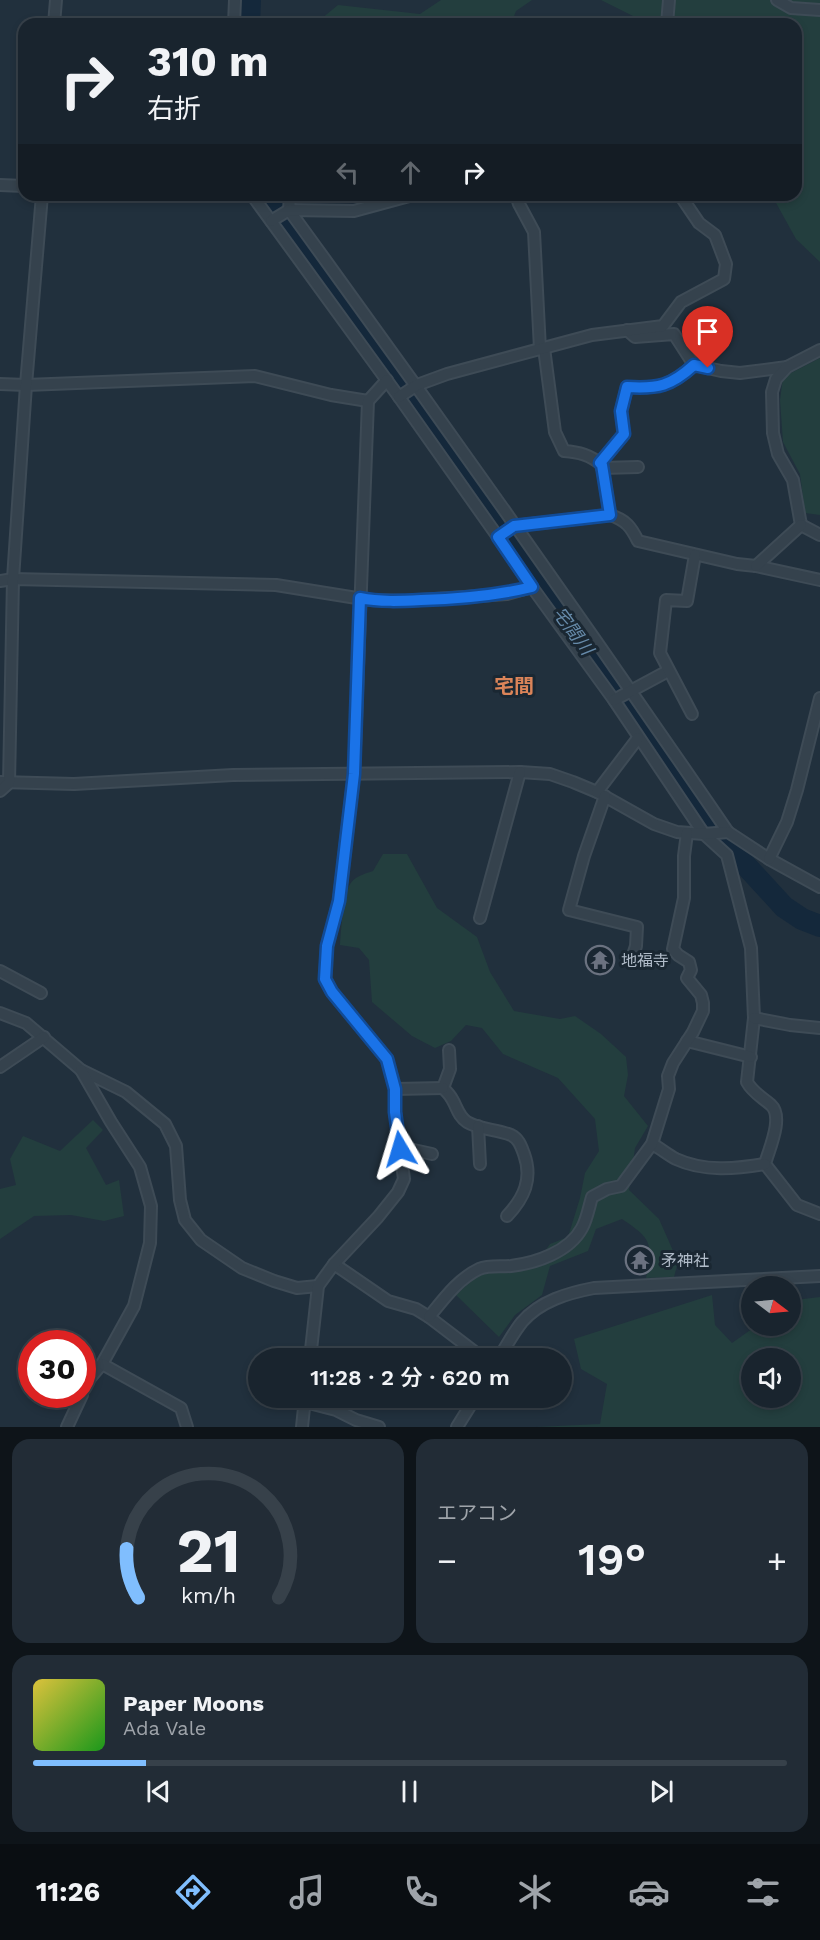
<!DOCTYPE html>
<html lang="ja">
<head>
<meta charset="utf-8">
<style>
  body { margin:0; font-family:"Work Sans","Noto Sans JP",sans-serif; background:#222c36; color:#f1f3f6; height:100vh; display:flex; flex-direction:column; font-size:22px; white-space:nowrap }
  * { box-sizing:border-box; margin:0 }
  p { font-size:20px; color:#9fa4aa }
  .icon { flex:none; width:33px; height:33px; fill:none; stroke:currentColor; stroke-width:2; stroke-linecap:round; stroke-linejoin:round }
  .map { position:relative; height:1427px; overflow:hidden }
  .details { display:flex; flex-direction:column; gap:12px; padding:12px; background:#0e1419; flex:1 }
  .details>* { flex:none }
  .banner { position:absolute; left:18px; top:18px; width:784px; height:183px; border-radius:18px; box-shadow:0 3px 9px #0003,0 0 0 2px #37414a; background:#19242e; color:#f1f3f6; overflow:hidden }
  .needle { width:39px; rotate:106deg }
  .buttons { position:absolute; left:741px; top:1276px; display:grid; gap:12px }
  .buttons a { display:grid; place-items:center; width:60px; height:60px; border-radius:50%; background:#19242e; box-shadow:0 3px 9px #0003,0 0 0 2px #37414a; font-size:30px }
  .speed { position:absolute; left:18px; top:1330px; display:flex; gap:12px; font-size:30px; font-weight:700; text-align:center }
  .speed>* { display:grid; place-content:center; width:78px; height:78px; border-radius:50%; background:#19242e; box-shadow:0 3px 9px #0003,0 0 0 2px #37414a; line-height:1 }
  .speed .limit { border:9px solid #d22; background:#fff; color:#111 }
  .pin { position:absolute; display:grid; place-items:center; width:51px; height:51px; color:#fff; margin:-62px -26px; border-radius:50% 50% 50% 0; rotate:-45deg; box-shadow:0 0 6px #0007 }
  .pin .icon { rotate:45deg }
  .me { position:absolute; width:66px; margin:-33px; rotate:353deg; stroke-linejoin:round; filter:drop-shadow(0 0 4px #0008) }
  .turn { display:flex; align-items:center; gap:21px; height:126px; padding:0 30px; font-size:27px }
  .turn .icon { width:78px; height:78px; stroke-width:2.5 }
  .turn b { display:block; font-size:42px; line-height:51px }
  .lanes { display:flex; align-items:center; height:57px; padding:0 30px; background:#0003; justify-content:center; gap:30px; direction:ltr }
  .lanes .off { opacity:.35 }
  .big { font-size:45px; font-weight:600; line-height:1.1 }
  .details .tile { flex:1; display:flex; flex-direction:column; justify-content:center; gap:9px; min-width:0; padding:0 21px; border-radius:18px; background:#222c36 }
  .details .dial { align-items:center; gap:0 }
  .dial svg { height:156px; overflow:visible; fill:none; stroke:#37414a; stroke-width:7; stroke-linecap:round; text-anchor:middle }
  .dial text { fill:#f1f3f6; stroke:none }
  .song { display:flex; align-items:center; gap:18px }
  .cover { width:72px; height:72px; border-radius:9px; background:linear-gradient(135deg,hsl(50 70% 55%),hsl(120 70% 35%)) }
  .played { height:6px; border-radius:3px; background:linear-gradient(90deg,#80befe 15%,#37414a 15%) }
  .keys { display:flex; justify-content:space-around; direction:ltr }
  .heat { display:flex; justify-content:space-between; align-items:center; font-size:33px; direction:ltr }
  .details .tiles { flex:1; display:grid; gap:12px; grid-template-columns:1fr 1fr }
  .tile:last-child { grid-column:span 2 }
  .trip { position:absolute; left:248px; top:1348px; width:324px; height:60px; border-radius:30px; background:#19242e; box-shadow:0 3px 9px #0003,0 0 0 2px #37414a; font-weight:600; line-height:60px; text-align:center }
  .tabs { display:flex; height:96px; justify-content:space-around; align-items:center; background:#0a0e12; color:#9fa4aa }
  .tabs .icon { width:42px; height:42px }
  .tabs .current { color:#80befe }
  .tabs b { font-size:27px; color:#f1f3f6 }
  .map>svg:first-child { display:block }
  .green { fill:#233e3e; fill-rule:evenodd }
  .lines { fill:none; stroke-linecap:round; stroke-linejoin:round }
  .river { stroke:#14283b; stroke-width:22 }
  .minor-casing { stroke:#3e4b56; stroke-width:14 }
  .minor { stroke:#35424d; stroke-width:10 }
  .route-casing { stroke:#114b97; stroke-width:15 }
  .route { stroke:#1a73e8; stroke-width:10 }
  .labels { text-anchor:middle; stroke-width:6; stroke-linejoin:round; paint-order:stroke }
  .poi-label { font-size:16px; fill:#b1bcc9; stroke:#1a2732; text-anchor:start }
  .water-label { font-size:18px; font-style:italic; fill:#678baa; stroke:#1a2732 }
  .quarter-label { font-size:20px; font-weight:bold; fill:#db8459; stroke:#1a2732 }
</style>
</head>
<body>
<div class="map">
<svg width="820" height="1427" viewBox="0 0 820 1427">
  <rect width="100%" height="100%" fill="#21303d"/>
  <g class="green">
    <polygon points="441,0 532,0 516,11 511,24 315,24 338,5 420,14"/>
    <polygon points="601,0 820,0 820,262 796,239 775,201 776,195 796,195 796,24 649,24"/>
    <polygon points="820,358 820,515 805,513 800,474 783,442 780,400 783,377"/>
    <path d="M383,854H407L437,908L477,937L490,972L514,1011L560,1019L575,1016L601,1034L626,1057L628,1075L624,1096L648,1126L635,1148L629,1190L659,1219L678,1262L674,1277L646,1278C653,1243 652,1239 622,1219L596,1229L588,1251L550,1266L542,1295L515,1315L499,1337L456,1295L477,1276L492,1271L521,1270L536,1264L550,1244L568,1237L580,1198L585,1173L599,1151L595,1119L558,1078L503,1054L482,1028L466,1025L451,1041L435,1048L412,1036L372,1002L369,960L359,948L340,945C341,930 343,899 349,886C353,877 364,874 373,871Z"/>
    <polygon points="93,1120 103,1130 86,1148 106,1185 119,1180 124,1216 104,1221 71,1215 34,1216 0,1239 0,1189 16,1185 10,1159 23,1136 60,1151"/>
    <path d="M712,1295L715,1325L732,1343L756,1326H790L791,1303L795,1300L820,1297V1427H536L600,1424L607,1384L581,1369L574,1339ZM752,1359H790V1398H752Z"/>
  </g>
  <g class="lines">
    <g class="river">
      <polyline points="249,24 250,0"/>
      <polyline points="266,195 404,381 555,605 560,610 728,846 784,907 802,919 820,926"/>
    </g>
    <g class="minor-casing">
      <g id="minor">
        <polyline points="777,0 791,8 820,10"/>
        <polyline points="54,24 56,0"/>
        <polyline points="234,24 235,0"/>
        <polyline points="667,24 669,0"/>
        <polyline points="0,185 24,186"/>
        <path d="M252,195L399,397L498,537L532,587L614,700L704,834L727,855L751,948L754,1018L747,1082C753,1093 762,1097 771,1105C784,1117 769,1149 765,1164L797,1205L820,1214"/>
        <path d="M290,195L289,210C439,416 585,623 728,832"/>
        <polyline points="516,195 519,204 534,232 540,349"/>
        <polyline points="271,221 289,210 354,211 413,195"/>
        <polyline points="627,330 635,337 674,334 694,365 721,371 740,373 787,367"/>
        <path d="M544,348L555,432L564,451C579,452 590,455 602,465L610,515"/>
        <polyline points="0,384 26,385 255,376 331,395 368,401"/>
        <polyline points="399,397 417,385 447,374 592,335 663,326 681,302 724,279 726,264 715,235 699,223 680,195"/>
        <path d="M600,463L624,434L621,411L627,387C658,389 671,386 694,365"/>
        <polyline points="602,468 638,467"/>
        <polyline points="801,525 793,480 778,454 773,433 772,392 776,379 787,367 820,350"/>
        <polyline points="801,525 820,535"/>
        <path d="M498,537L514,526L610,515C626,520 631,527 638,541L737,564L756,566L820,580"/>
        <polyline points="756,566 801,525"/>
        <polyline points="0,581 13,579 276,585 369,600 406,601 507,594 532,587"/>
        <polyline points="614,700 668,671"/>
        <polyline points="692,714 660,653 666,600 687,601 695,555"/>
        <polyline points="0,782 74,784 233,775 520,772 550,774 573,782 597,792 654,824 677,832 704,834 728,832 769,859 820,887"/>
        <polyline points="0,791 9,783 13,579 26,385 42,195"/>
        <polyline points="597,792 638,738"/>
        <polyline points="605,796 584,856 569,910 637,927 636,946 631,961"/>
        <polyline points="769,859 787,822 797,790 820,698"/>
        <polyline points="480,918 520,772"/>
        <polyline points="0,971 41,993"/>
        <polyline points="0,1013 26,1023 81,1070 126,1092 165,1124 176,1146 180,1200 185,1220 201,1240 242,1268 274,1281 297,1288 318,1286"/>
        <polyline points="754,1018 790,1025 820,1028"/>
        <polyline points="687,1041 751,1057"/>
        <path d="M449,1050L450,1069L443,1088C446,1091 450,1095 452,1099C457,1107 458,1116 467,1122C480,1130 497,1129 511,1135C519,1139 521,1146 524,1154C533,1179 524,1198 507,1216"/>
        <polyline points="0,1067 44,1037"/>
        <polyline points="81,1070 111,1122 140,1167 151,1206 150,1243 134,1306 102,1364 85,1384 82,1392"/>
        <polyline points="395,1089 443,1088"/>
        <polyline points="478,1126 480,1164"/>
        <path d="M652,1144C660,1148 668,1155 676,1159C704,1172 736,1169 765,1164"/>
        <polyline points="400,1147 432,1154"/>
        <polyline points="334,1264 388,1301 416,1309 429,1317 484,1359"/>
        <path d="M429,1317C443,1300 458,1279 479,1269C489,1265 499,1267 511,1266C536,1263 569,1252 582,1228C587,1219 589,1207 592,1197L607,1189L621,1186L652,1144L669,1089L668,1076L673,1063L693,1032L703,1011V1003L701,995L687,978L691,970L689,962L678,955L673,949L684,898V856L687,833"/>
        <polyline points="310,1359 318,1286 334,1264 378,1217 398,1192 404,1179 395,1112 395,1089 387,1059 332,992 325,979 327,946 339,901 354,774 368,401 387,380"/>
        <path d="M498,1359C506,1347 513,1333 522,1322C540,1301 568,1293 594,1288L820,1276"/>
        <polyline points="102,1364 181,1408 187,1427"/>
        <polyline points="305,1402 336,1410 356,1420 379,1427"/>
        <polyline points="67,1427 82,1395"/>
        <polyline points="302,1427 305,1398"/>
        <polyline points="457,1427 475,1398"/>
      </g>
    </g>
    <use href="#minor" class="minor"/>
  </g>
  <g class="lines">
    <g class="route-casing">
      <path id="route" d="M400,1149L395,1112V1089L387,1059L332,992L325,979L327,946L339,901L354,774L360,598C380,602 401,601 421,600C458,599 495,596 532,587L498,537L514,526L610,515L602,465L600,463L624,434L621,411L627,387C658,389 671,386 694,365L708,368"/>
    </g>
    <use href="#route" class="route"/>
  </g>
  <defs>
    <g id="temple-ring" transform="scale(1.5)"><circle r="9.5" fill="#1a2732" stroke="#6b7280" stroke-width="1.5"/><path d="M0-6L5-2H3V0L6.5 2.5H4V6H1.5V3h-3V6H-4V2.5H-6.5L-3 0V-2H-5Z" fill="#6b7280"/></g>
  </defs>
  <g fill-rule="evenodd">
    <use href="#temple-ring" x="600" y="960"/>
    <use href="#temple-ring" x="640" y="1260"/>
  </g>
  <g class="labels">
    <g class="poi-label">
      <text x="621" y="966">地福寺</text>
      <text x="661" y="1266">矛神社</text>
    </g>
    <g class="water-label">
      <text transform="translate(573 631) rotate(54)" y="6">宅間川</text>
    </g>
    <g class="quarter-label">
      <text x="514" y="693">宅間</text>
    </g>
  </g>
</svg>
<div class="buttons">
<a><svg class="needle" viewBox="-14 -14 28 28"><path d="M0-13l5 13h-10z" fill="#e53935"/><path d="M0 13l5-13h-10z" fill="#9fa4aa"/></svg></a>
<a><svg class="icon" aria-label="sound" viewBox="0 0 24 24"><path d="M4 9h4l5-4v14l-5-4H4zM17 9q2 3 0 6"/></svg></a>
</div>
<div class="speed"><div class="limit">30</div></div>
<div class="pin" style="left:708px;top:368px;background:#d93025"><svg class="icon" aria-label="arrive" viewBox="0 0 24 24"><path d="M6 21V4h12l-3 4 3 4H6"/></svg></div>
<svg class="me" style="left:400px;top:1149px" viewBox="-20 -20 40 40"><path d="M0-17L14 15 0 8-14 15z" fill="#1a73e8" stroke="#fff" stroke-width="4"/></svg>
<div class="trip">11:28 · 2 分 · 620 m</div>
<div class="banner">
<div class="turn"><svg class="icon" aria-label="right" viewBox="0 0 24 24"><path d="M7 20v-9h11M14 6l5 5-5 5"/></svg><div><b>310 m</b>右折</div></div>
<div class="lanes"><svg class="icon off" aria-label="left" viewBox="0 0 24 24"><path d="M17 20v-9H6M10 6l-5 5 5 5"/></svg><svg class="icon off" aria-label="ahead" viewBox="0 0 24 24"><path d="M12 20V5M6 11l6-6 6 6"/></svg><svg class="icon" aria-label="right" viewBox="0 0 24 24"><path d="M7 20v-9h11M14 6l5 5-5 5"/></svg></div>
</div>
</div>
<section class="details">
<div class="tiles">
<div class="tile dial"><svg viewBox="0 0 100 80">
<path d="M14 69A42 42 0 1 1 86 69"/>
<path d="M14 69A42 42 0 0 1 8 44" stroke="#80befe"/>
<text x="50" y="56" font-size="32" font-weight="700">21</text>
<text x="50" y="72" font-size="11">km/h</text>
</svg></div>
<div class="tile"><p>エアコン</p>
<div class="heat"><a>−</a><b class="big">19°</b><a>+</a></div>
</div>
<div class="tile">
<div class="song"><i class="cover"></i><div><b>Paper Moons</b><p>Ada Vale</p></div></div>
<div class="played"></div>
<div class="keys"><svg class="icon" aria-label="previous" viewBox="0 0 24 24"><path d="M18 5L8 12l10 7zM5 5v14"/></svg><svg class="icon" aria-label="pause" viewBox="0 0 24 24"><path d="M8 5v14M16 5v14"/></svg><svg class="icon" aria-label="next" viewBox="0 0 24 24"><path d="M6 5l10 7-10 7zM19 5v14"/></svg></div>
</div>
</div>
</section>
<nav class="tabs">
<b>11:26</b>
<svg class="icon current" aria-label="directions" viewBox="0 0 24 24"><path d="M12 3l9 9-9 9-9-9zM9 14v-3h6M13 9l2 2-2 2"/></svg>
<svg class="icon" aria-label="music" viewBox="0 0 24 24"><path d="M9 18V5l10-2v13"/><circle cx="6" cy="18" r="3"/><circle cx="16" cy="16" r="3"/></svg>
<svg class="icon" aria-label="phone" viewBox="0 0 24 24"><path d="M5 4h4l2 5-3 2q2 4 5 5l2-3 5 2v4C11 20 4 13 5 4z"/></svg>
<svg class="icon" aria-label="climate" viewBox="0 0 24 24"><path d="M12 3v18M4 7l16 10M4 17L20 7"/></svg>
<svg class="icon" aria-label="car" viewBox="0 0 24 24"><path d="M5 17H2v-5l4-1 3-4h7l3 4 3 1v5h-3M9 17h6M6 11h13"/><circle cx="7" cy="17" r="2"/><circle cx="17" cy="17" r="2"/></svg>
<svg class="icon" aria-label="filters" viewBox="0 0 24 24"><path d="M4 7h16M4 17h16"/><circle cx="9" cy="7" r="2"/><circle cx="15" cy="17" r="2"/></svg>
</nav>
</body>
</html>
